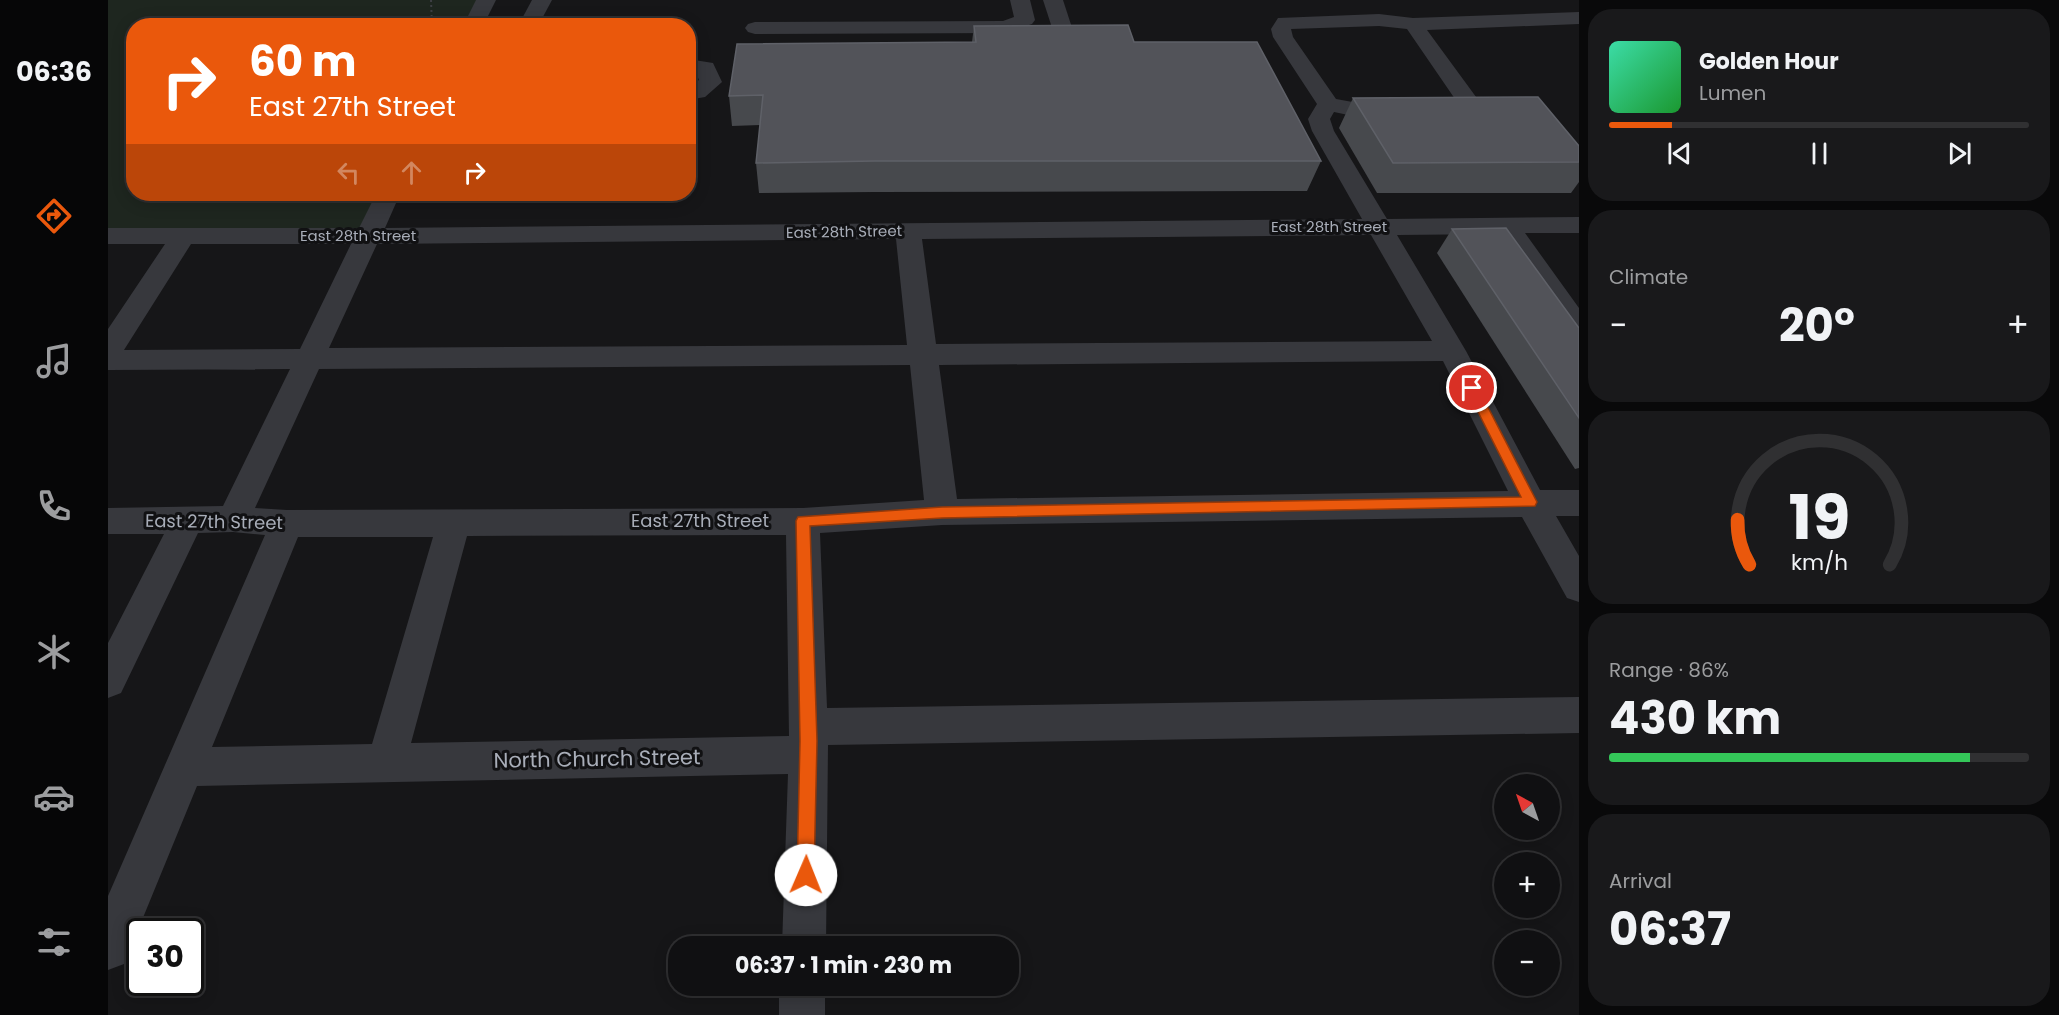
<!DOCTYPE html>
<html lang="en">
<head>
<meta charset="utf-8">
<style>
  body { margin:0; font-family:Poppins,sans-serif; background:#19191b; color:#f1f3f6; height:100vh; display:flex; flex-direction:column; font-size:22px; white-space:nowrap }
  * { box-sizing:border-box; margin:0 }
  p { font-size:20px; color:#9c9d9f }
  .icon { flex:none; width:33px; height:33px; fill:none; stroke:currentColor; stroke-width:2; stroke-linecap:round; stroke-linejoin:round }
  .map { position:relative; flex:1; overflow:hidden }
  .sheet { display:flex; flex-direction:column; gap:9px; padding:9px; background:#09090a; width:480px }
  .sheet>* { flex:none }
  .guide { position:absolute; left:18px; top:18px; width:570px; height:183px; border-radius:24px; box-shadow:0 3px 15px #0003,0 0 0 2px #303032; background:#ea580c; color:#fff; overflow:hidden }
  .needle { width:39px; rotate:320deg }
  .buttons { position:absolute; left:1386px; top:774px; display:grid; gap:12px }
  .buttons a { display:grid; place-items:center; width:66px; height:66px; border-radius:50%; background:#101012; box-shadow:0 3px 15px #0003,0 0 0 2px #303032; font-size:30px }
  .speed { position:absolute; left:18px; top:918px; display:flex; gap:12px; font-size:30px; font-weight:700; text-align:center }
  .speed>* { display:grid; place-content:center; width:78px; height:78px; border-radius:50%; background:#101012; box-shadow:0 3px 15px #0003,0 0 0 2px #303032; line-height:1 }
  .speed .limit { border:3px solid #111; border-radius:9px; background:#fff; color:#111 }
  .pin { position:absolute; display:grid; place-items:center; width:51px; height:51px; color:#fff; margin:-26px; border:3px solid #fff; border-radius:50%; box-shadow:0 2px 6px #0007 }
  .me { position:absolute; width:66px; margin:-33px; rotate:1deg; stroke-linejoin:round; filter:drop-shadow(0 0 4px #0008) }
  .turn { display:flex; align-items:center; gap:21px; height:126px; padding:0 24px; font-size:27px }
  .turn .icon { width:78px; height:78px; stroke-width:2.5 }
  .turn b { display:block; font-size:42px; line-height:51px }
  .lanes { display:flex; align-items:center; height:57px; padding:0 24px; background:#0003; justify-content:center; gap:30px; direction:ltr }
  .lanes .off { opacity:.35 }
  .big { font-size:45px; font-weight:700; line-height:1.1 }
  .sheet .widget { flex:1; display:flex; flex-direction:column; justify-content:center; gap:9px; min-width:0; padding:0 21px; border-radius:24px; background:#19191b }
  .sheet .dial { align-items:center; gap:0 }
  .dial svg { height:156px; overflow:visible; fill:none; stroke:#303032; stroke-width:7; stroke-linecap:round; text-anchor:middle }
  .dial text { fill:#f1f3f6; stroke:none }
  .song { display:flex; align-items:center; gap:18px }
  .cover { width:72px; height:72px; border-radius:9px; background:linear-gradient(135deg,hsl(160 70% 55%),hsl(130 70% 35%)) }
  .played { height:6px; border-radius:3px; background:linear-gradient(90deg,#ea580c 15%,#303032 15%) }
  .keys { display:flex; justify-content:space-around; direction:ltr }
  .heat { display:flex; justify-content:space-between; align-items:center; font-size:33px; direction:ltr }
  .charge { height:9px; border-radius:4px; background:linear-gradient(90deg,#34c759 86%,#303032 0) }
  .trip { position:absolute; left:560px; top:936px; width:351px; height:60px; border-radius:24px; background:#101012; box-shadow:0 3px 15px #0003,0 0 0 2px #303032; font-weight:700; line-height:60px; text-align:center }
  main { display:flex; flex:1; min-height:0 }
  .tabs { display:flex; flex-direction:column; width:108px; justify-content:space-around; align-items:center; background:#060607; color:#9c9d9f }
  .tabs .icon { width:42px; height:42px }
  .tabs .selected { color:#ea580c }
  .tabs b { font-size:27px; color:#f1f3f6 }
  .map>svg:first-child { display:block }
  .green { fill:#1e261f }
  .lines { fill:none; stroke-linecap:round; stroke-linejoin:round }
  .path { stroke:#3d3f44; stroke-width:2; stroke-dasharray:2 3; stroke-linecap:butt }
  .minor { fill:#37383d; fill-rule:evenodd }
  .wall { fill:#47494d }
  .building { fill:#525359; stroke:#5f6168; stroke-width:1.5 }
  .route { fill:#ea580c; stroke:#983908; stroke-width:1.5 }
  .labels { text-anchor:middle; stroke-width:6; stroke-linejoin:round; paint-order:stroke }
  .far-street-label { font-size:15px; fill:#a8adb8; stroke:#111113 }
  .street-label { font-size:18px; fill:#a8adb8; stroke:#111113 }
  .near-street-label { font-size:21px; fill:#a8adb8; stroke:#111113 }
</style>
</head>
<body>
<main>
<nav class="tabs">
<b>06:36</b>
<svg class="icon selected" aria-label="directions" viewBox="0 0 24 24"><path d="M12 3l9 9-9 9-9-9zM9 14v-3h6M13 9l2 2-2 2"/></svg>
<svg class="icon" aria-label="music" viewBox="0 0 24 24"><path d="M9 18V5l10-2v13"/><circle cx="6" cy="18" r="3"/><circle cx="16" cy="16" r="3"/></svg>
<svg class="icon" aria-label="phone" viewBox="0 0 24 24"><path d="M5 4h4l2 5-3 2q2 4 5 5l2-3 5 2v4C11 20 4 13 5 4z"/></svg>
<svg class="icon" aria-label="climate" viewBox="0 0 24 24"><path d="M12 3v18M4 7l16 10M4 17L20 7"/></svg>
<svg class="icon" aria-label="car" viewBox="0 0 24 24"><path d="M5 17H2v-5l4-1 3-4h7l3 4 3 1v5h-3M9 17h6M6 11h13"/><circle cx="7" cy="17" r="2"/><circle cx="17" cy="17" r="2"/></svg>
<svg class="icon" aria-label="filters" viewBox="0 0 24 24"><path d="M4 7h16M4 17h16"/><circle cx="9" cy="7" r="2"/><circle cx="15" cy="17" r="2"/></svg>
</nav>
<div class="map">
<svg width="1471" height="1015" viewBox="0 0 1471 1015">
  <rect width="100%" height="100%" fill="#161618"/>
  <polygon class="green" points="0,0 378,0 365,25 26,26 26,194 280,194 259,236 0,237"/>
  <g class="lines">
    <polyline class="path" points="323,0 324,26"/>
    <g class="minor">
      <polygon points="368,0 388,0 375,26 355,26"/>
      <polygon points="424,0 444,0 430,26 410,26"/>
      <polygon points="902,0 922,0 927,20 924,24 897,33 647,34 640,32 637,28 640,24 647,22 895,21 906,17"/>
      <polygon points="935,0 955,0 968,40 965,44 958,46 951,44 948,40"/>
      <path d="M1471,12V24L1319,30L1371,101C1365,110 1351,116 1340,119L1250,117L1226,112L1222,119L1226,131L1279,219L1471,217V233H1417L1471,308V339L1461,336L1391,234L1289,235L1358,351L1432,490H1471V516H1448L1471,556V602L1459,598L1414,517L834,525L712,533L719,708L1471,697V733L720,745L718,946H674L680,774L89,786L16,964L0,970V896L157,535L125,532L90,533L13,693L0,698V643L56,534H0V508L115,506L182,369L0,370V329L57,244H0V228H251L268,194H292L277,228L1254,219L1204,131L1200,119L1209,104L1165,37L1163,29L1170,18L1271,14L1305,18ZM1271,26L1299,29L1347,99L1336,105L1250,103L1228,99L1185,37L1183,29ZM1263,235L1324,341L828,344L814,239ZM788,239L799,345L221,348L269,244ZM83,244H243L192,349L16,350ZM1335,361L1400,491L849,499L831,365ZM802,365L816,500L695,508L179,510L147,508L211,369ZM678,535L681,736L303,743L359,536ZM190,537H325L264,744L104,747Z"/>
      <polygon points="580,59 605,63 614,82 597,97 580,100 580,87 591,80 588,73 580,71"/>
      <rect x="671" y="986" width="46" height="29"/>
    </g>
  </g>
  <g class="wall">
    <polygon points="866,26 1026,42 1213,161 1199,191 766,192 651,193 648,163 652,125 624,126 621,96 864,42"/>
    <polygon points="1245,98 1471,146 1471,182 1463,193 1269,193 1231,128"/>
    <polygon points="1344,229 1471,328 1471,468 1467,469 1329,253"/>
  </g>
  <g class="building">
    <polygon points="1020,25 1026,42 1149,42 1213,161 767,161 648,163 655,95 621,96 629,44 868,42 866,26"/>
    <polygon points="1430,97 1471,146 1471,162 1285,163 1245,98"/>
    <polygon points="1398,228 1471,328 1471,418 1344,229"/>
  </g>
  <polygon class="route" points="1364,384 1370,388 1429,502 1427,506 834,518 702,526 709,741 706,875 704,881 698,884 691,881 689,875 692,741 688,521 690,517 834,507 1413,497 1358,388"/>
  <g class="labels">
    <g class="far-street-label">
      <text x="1221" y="232">East 28th Street</text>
      <text transform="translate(736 232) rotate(-1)" y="5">East 28th Street</text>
      <text x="250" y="241">East 28th Street</text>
    </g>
    <g class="street-label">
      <text x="592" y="527">East 27th Street</text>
      <text transform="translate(106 522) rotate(1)" y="6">East 27th Street</text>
    </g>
    <g class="near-street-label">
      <text transform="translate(489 759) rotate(-1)" y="7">North Church Street</text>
    </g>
  </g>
</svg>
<div class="buttons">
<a><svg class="needle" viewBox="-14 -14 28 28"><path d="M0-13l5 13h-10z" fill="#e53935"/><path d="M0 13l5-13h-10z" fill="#9c9d9f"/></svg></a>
<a>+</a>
<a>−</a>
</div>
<div class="speed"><div class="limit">30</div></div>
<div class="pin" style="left:1364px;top:388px;background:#d93025"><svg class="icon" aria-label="arrive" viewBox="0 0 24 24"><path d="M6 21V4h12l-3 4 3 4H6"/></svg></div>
<svg class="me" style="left:698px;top:875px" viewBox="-20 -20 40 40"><circle r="19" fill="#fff"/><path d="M0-13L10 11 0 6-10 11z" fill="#ea580c"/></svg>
<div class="trip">06:37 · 1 min · 230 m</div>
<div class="guide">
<div class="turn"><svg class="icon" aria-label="right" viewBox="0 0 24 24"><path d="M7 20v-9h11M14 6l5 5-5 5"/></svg><div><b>60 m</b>East 27th Street</div></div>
<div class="lanes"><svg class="icon off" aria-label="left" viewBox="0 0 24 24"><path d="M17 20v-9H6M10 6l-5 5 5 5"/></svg><svg class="icon off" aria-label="ahead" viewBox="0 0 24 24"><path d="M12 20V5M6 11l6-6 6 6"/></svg><svg class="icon" aria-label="right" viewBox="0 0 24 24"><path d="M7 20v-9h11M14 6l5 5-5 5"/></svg></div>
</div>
</div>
<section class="sheet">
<div class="widget">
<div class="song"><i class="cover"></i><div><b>Golden Hour</b><p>Lumen</p></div></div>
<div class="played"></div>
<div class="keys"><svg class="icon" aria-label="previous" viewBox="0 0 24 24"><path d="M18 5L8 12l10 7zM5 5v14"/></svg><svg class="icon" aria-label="pause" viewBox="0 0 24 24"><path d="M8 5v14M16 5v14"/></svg><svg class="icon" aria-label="next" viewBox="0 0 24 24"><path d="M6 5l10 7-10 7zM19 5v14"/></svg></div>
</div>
<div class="widget"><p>Climate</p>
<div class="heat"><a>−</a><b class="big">20°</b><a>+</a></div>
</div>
<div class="widget dial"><svg viewBox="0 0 100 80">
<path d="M14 69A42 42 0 1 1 86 69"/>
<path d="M14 69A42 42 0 0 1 8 46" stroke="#ea580c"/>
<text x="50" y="56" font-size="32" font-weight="700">19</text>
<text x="50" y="72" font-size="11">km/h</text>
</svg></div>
<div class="widget"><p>Range · 86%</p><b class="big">430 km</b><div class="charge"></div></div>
<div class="widget"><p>Arrival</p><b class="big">06:37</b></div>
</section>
</main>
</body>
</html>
